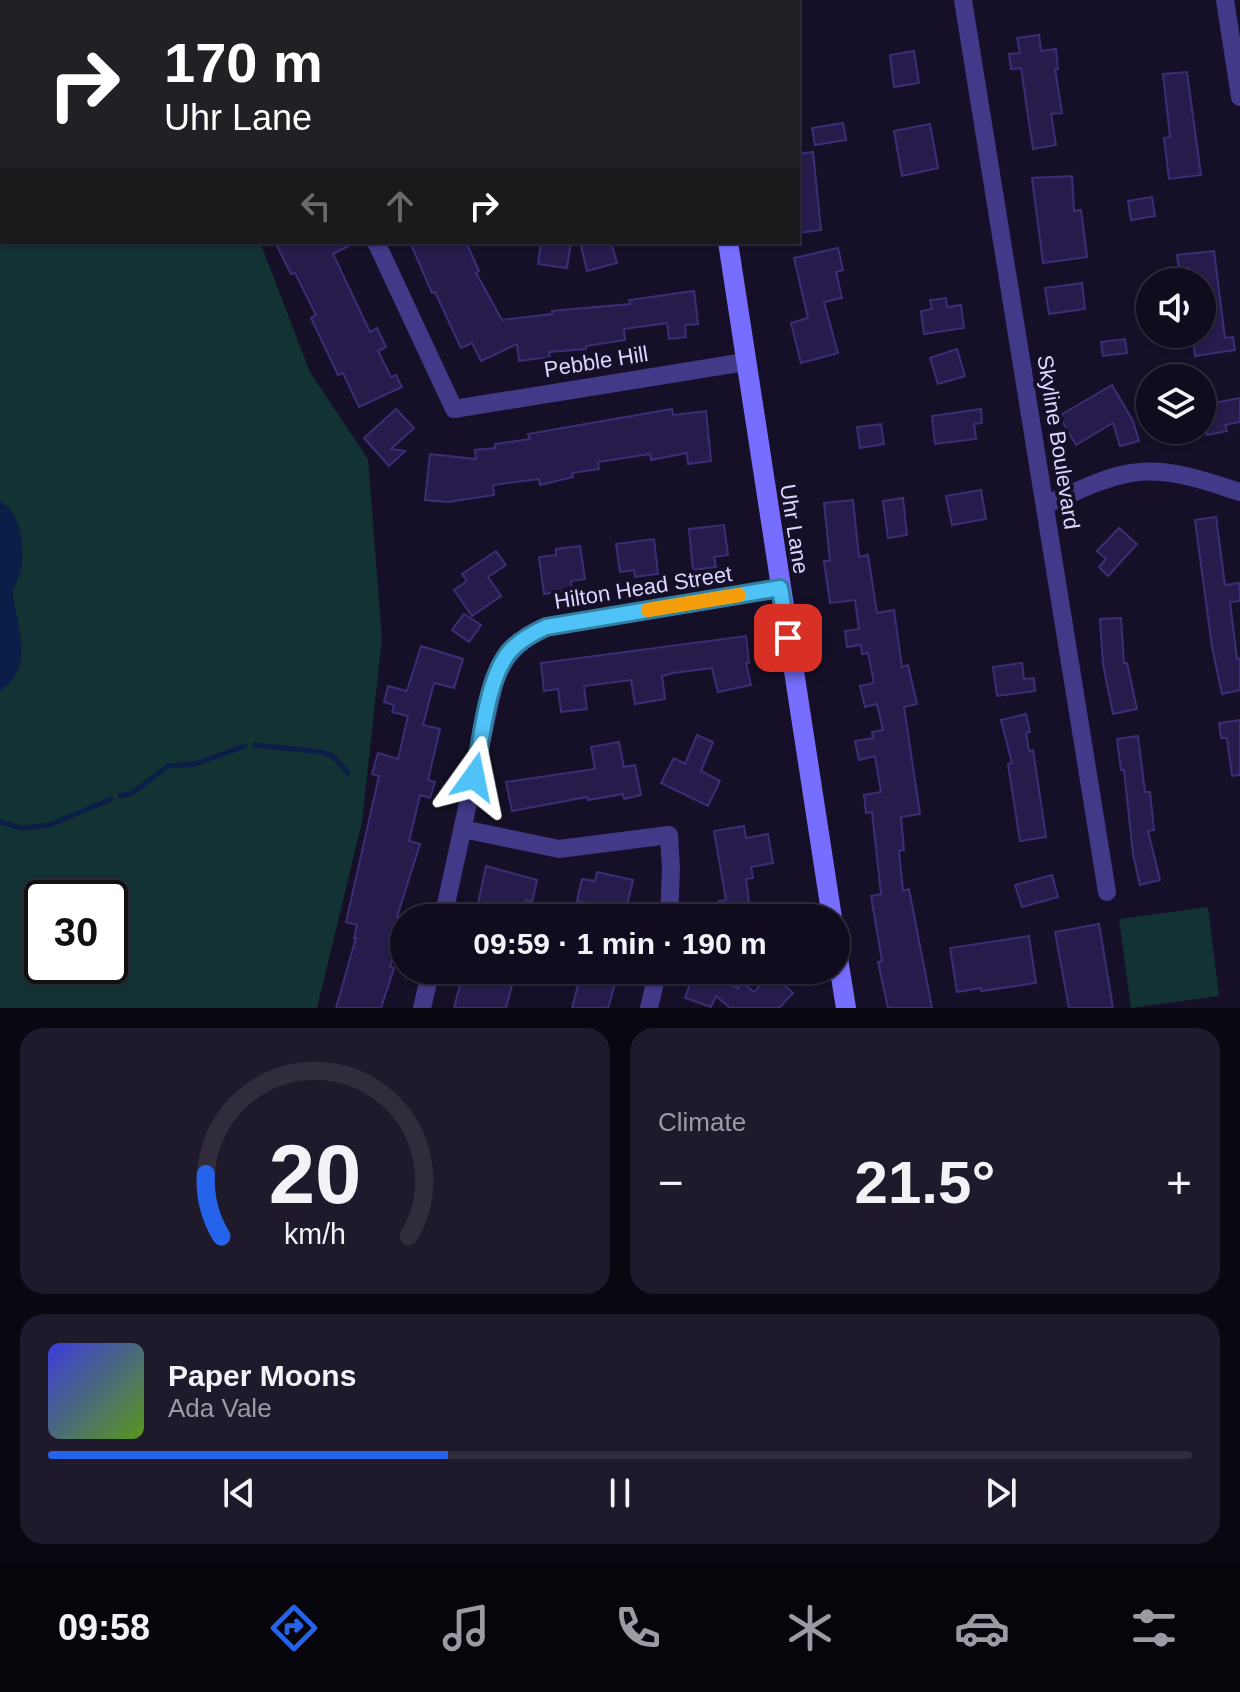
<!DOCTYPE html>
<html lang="en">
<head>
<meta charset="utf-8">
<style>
  body { margin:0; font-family:Arial,sans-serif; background:#1e1a2b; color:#f1f3f6; height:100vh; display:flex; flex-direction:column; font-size:30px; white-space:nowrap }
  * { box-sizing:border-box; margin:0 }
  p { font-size:26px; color:#9c9ba4 }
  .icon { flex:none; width:44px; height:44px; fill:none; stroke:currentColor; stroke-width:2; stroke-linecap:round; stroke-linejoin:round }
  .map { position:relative; height:1008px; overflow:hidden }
  .panel { display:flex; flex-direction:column; gap:20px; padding:20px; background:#090710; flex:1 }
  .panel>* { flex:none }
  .hud { position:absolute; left:0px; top:0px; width:800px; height:244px; box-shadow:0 2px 6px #0004,0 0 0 2px #302c3c; background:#202124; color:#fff; overflow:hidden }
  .tools { position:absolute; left:1136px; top:268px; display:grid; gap:16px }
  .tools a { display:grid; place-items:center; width:80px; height:80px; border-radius:50%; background:#100c1e; box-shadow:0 2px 6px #0004,0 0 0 2px #302c3c; font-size:40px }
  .speed { position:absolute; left:24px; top:880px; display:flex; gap:16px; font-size:40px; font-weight:700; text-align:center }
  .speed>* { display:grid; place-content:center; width:104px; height:104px; border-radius:50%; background:#100c1e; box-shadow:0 2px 6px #0004,0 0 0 2px #302c3c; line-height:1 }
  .speed .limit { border:4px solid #111; border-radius:12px; background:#fff; color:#111 }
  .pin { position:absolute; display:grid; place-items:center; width:68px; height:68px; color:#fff; margin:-34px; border-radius:16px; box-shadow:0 4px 12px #0006 }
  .me { position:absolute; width:88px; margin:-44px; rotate:12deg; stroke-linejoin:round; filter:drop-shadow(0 0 6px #0008) }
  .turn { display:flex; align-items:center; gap:28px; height:168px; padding:0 32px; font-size:36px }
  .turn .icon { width:104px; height:104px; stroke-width:2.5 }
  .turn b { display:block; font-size:56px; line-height:68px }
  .lanes { display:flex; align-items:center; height:76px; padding:0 32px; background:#0003; justify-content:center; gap:40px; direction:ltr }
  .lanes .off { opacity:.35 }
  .big { font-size:60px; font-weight:800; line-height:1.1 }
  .panel .tile { flex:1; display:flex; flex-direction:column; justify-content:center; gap:12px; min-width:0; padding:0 28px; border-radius:24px; background:#1e1a2b }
  .panel .dial { align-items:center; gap:0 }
  .dial svg { height:208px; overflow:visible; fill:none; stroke:#302c3c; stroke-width:7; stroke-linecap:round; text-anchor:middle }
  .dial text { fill:#f1f3f6; stroke:none }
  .song { display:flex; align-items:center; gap:24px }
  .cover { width:96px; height:96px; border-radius:12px; background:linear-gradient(135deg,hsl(240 70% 55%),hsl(90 70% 35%)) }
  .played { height:8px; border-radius:4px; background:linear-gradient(90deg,#2563eb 35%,#302c3c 35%) }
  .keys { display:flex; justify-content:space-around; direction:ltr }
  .heat { display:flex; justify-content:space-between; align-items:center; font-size:44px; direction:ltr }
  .panel .tiles { flex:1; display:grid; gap:20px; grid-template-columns:1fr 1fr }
  .tile:last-child { grid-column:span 2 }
  .trip { position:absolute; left:390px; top:904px; width:460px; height:80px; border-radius:40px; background:#100c1e; box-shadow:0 2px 6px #0004,0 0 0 2px #302c3c; font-weight:800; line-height:80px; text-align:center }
  .tabs { display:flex; height:128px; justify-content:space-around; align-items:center; background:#06050c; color:#9c9ba4 }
  .tabs .icon { width:56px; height:56px }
  .tabs .on { color:#2563eb }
  .tabs b { font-size:36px; color:#f1f3f6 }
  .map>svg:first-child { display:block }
  .green { fill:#123233; fill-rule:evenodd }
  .water { fill:#0a1e47 }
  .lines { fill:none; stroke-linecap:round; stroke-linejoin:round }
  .stream { stroke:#0a1e47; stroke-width:5 }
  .building { fill:#261b4a; stroke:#3e2d76; stroke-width:2 }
  .street { stroke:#403a88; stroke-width:18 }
  .secondary { stroke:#776eff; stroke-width:20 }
  .route-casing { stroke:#337fa1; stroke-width:20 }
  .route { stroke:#4fc3f7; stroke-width:14 }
  .slow { stroke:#f59e0b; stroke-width:14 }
  .labels { text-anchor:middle; stroke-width:8; stroke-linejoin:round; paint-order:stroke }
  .street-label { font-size:22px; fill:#ddd7ff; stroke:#151028 }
</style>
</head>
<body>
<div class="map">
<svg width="1240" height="1008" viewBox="0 0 1240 1008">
  <rect width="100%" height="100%" fill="#151028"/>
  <g class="green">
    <path d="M0,0H196L2,2V242H260L310,372L368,459L382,639L362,822L317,1008H0ZM42,898H110V966H42Z"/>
    <polygon points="1208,907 1219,996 1131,1008 1119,919"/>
  </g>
  <path class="water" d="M0,501C21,512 25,546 21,569C20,577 14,585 13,592C13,598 15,606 16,611C22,641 29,672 0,691Z"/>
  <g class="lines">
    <g class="stream">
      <polyline points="95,2 96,0"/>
      <polyline points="0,206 2,204"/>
      <polyline points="255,745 322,752 333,756 348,773"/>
      <polyline points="120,796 132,793 168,766 195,764 245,746"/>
      <polyline points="0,822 21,828 50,825 111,799"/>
    </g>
  </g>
  <g class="building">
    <polygon points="1039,35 1041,51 1056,49 1058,69 1055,69 1062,113 1051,114 1056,145 1033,149 1021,68 1011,69 1009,54 1020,53 1017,38"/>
    <polygon points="914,51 919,83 894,87 890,55"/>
    <polygon points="1187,72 1201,175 1169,179 1164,138 1170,137 1163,74"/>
    <polygon points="843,123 846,140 815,145 812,128"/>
    <polygon points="930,124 938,168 902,176 894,131"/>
    <polygon points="813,152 821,230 798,233 798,154"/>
    <polygon points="1072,176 1074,211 1081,210 1087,257 1043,263 1032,178"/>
    <polygon points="1152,197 1155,216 1131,220 1128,201"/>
    <polygon points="275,242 356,242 333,254 370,332 377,328 386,347 378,351 391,377 396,375 402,387 359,407 343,373 338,375 311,318 316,315 295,273 291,274"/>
    <polygon points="410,242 466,242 479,271 476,273 502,320 552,314 552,311 630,304 629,300 694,291 698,324 685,325 686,337 669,339 667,323 624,329 625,340 586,346 586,349 549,352 550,357 519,361 517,344 481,361 472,343 461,348 435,292 432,293"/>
    <polygon points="541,242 571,242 567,268 538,264"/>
    <polygon points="580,242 611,242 617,263 587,271"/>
    <polygon points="838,248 843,270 836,272 842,298 824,302 838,353 801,363 791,323 808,318 794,258"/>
    <polygon points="1214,251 1225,338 1233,337 1235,350 1195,356 1193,334 1202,334 1202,282 1191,282 1189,268 1179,269 1177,255"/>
    <polygon points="1082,283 1085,309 1049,314 1045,288"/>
    <polygon points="946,298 947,307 961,305 964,328 924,334 921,311 932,309 930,300"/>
    <polygon points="1125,339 1127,353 1103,356 1101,342"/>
    <polygon points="957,349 965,376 938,384 930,358"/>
    <polygon points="1112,385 1133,421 1139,441 1120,446 1113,423 1076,445 1059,416"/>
    <polygon points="1240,398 1240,422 1225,425 1227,431 1207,435 1202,405"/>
    <polygon points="396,409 414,428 391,449 405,451 389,466 364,438"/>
    <polygon points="672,409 673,415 706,411 711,461 688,464 687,453 651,460 650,454 598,462 599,469 572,473 573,477 540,485 539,479 493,485 494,495 448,502 425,500 430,454 476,459 475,450 495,448 495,444 530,439 528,434"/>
    <polygon points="981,409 982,423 974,424 976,439 935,444 932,416"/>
    <polygon points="881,424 884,444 860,448 857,427"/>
    <polygon points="981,490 986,519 952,525 946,496"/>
    <polygon points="903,498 907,535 888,538 883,501"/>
    <polygon points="853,500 859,557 868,555 877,613 894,610 902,667 908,665 917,704 904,707 920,814 901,817 904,850 899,851 903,891 909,889 932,1008 888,1008 878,962 882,961 871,896 881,894 872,812 866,813 864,795 881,792 875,756 859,760 855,741 873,738 872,732 883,730 877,704 865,707 860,686 874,683 868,653 862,654 861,645 847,647 845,631 859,629 855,600 830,603 824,561 830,561 824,503"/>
    <polygon points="1216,517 1225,585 1239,583 1240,591 1240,601 1230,602 1237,659 1240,658 1240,690 1222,694 1212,647 1195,520"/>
    <polygon points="724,525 728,555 714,557 716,567 693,570 689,529"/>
    <polygon points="1119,528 1137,544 1108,576 1099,567 1106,559 1097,551"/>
    <polygon points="654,539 658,574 635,577 634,570 620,572 616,544"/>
    <polygon points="580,546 585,579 571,581 572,590 544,594 539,557 556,555 556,549"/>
    <polygon points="496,551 506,565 488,577 501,596 472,616 454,590 467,581 462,574"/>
    <polygon points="464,614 481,625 469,642 452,630"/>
    <polygon points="1121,618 1124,663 1127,663 1137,709 1113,714 1103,664 1100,619"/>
    <polygon points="746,636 749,663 746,663 751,685 718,692 712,668 673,673 662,676 665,699 635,704 631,680 584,686 587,709 561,712 558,689 544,691 541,663"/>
    <polygon points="421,646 463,659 454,688 434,683 423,725 440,729 428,780 435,782 430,798 420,795 409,841 420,844 397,917 403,918 390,967 394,968 381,1008 336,1008 356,938 354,938 357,925 346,922 379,776 372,774 378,753 398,759 408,716 392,712 394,705 384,702 388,686 407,691"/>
    <polygon points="1022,663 1024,679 1034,678 1035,691 997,696 993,667"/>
    <polygon points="1026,714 1030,732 1026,733 1029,751 1033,750 1046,837 1020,841 1008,764 1012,763 1001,720"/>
    <polygon points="1240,720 1240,775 1232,776 1227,738 1221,738 1219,723"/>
    <polygon points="697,735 713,742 701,771 720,781 708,806 661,783 674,758 685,764"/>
    <polygon points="1138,736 1145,792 1150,792 1154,830 1148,831 1160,880 1140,885 1133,854 1124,770 1121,770 1117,739"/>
    <polygon points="619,742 624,767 635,765 641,795 624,799 623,794 588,800 587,797 512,811 506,782 595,769 591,747"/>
    <polygon points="744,826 746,838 768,834 773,863 751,867 753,878 746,879 751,918 721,918 719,901 726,900 714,831"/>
    <polygon points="486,866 537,880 532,902 525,900 520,918 475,918"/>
    <polygon points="597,872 633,880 626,909 577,901 582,879 595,881"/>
    <polygon points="1052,875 1058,897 1022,907 1015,885"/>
    <polygon points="1099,924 1113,1008 1069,1008 1055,932"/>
    <polygon points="1029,936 1036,983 981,991 981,988 957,992 950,948"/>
    <polygon points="464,970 501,970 498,978 513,982 506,1008 454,1008"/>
    <polygon points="582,970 619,970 608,1008 572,1008"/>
    <polygon points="687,970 704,976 705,970 720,970 718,980 738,988 743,983 754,992 771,973 793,993 779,1008 730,1008 716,996 711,1007 685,998 693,976"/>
  </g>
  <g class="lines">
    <g class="street">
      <polyline points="963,0 1107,892"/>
      <polyline points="1225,0 1240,97"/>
      <polyline points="318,2 319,0"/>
      <polyline points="532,2 532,0"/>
      <polyline points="376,242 454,409 745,362"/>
      <path d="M1045,505C1072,494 1101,478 1131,473C1169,467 1205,481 1240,492"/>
      <polyline points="463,829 559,849 669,835 671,869 669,918"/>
      <path d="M443,918L494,684C503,656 520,640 546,627L780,588"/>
      <polyline points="422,1008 431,970"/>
      <polyline points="649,1008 658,970"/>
    </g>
    <g class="secondary">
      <polyline points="508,0 516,2"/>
      <polyline points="673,2 683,0"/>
      <polyline points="728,242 832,918"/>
      <polyline points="836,946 846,1008"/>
    </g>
  </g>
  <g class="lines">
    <g class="route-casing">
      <path id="route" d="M474,777C482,741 486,679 510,651C520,640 533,633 546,627L780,588L788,638"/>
    </g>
    <use href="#route" class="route"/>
    <polyline class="slow" points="648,610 739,595"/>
  </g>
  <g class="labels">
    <g class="street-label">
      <text transform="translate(596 361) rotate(-9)" y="8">Pebble Hill</text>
      <text transform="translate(1059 442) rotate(81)" y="8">Skyline Boulevard</text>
      <text transform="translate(795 529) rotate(81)" y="8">Uhr Lane</text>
      <text transform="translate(643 587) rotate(-9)" y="8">Hilton Head Street</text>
    </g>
  </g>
</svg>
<div class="tools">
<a><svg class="icon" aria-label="sound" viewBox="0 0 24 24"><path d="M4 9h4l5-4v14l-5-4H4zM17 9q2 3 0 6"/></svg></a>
<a><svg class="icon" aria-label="layers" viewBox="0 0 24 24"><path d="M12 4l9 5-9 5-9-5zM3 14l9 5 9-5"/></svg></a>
</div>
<div class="speed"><div class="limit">30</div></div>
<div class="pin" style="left:788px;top:638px;background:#d93025"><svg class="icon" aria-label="arrive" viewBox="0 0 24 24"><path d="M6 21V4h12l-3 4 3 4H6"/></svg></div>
<svg class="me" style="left:474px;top:777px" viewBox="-20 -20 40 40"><path d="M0-17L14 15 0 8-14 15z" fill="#4fc3f7" stroke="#fff" stroke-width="4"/></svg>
<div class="trip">09:59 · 1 min · 190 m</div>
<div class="hud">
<div class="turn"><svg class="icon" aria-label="right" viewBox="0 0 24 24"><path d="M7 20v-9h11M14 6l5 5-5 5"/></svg><div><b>170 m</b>Uhr Lane</div></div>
<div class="lanes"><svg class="icon off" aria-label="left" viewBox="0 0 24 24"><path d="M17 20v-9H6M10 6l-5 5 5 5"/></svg><svg class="icon off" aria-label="ahead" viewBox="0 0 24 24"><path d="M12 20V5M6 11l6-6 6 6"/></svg><svg class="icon" aria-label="right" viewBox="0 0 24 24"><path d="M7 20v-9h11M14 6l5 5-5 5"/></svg></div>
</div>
</div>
<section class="panel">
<div class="tiles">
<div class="tile dial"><svg viewBox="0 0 100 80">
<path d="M14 69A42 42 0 1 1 86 69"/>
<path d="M14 69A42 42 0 0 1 8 45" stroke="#2563eb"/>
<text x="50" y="56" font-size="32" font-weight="700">20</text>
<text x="50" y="72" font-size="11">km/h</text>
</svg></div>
<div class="tile"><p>Climate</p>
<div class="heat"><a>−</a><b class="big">21.5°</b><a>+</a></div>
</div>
<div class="tile">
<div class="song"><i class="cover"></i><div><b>Paper Moons</b><p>Ada Vale</p></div></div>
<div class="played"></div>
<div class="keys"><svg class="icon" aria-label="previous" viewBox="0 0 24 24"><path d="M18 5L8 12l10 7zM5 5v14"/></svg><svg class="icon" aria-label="pause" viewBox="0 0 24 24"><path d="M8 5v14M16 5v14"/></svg><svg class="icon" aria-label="next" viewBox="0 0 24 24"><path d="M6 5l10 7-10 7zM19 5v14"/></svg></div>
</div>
</div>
</section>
<nav class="tabs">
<b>09:58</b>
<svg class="icon on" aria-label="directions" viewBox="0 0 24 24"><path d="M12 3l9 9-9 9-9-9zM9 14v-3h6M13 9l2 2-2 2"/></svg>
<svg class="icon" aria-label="music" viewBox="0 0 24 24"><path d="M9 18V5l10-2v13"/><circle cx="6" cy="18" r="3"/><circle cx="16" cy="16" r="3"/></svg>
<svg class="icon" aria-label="phone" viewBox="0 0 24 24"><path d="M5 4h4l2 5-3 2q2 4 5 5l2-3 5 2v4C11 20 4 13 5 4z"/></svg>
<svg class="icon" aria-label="climate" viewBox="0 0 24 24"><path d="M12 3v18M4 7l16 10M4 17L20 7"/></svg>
<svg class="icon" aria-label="car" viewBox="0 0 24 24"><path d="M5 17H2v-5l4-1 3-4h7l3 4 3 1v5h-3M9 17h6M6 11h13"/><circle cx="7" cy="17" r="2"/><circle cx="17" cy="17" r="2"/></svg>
<svg class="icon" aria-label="filters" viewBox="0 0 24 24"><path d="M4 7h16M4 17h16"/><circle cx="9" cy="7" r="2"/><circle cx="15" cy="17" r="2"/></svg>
</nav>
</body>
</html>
